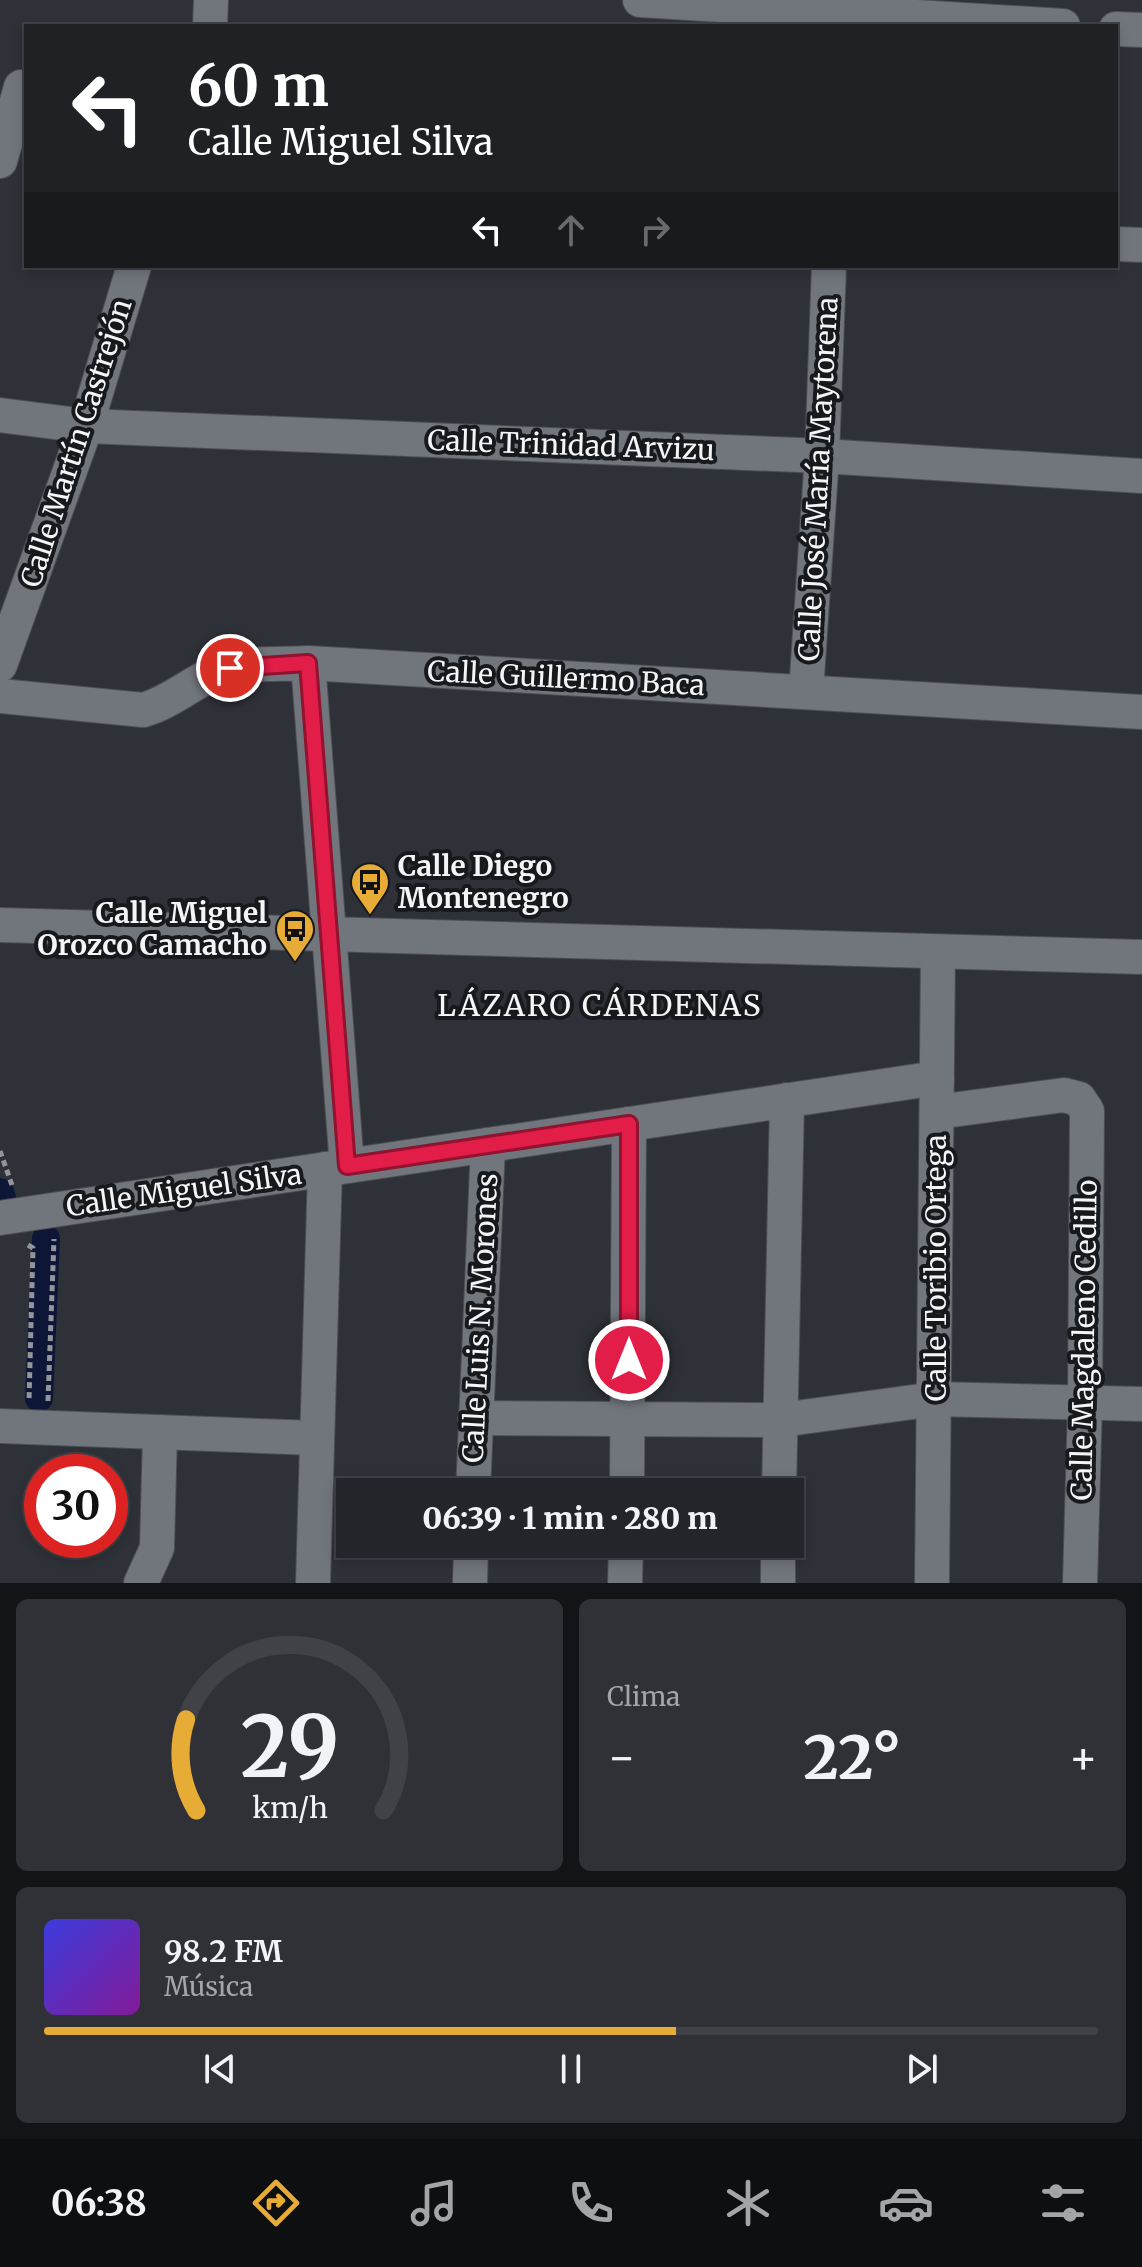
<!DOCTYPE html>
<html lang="es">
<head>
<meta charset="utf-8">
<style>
  body { margin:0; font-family:Merriweather,serif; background:#2f3136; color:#f1f3f6; height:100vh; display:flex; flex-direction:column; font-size:30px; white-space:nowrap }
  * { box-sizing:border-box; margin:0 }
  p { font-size:26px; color:#a3a5a8 }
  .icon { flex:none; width:44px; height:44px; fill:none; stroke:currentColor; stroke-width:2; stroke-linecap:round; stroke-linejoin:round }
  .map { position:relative; height:1583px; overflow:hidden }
  .side { display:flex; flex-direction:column; gap:16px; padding:16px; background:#131417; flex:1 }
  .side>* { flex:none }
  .top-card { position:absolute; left:24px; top:24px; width:1094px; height:244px; border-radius:0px; box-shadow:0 4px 12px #0003,0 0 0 2px #404247; background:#202124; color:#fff; overflow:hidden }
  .speed { position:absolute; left:24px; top:1454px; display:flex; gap:16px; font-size:40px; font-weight:700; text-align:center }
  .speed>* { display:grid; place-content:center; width:104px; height:104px; border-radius:50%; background:#23252a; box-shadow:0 4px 12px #0003,0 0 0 2px #404247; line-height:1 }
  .speed .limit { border:12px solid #d22; background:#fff; color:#111 }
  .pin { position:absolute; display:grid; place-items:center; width:68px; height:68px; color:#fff; margin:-34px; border:4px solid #fff; border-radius:50%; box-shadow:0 2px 8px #0007 }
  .me { position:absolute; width:88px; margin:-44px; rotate:0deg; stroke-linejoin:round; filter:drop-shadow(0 0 6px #0008) }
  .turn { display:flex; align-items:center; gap:28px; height:168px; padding:0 32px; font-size:36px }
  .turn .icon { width:104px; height:104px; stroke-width:2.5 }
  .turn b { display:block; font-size:56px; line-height:68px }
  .lanes { display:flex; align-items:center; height:76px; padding:0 32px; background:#0003; justify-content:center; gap:40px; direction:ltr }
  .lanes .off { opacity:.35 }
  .big { font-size:60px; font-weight:800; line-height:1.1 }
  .side .tile { flex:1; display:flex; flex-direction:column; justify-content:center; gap:12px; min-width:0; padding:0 28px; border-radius:12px; background:#2f3136 }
  .side .dial { align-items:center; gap:0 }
  .dial svg { height:208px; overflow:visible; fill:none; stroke:#404247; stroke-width:7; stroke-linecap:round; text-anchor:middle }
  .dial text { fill:#f1f3f6; stroke:none }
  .song { display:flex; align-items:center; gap:24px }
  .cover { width:96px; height:96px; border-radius:12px; background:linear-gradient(135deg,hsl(240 70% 55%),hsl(290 70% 35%)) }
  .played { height:8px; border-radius:4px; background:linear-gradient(90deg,#e6ac36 60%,#404247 60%) }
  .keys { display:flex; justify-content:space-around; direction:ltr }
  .heat { display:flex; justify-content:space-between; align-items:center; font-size:44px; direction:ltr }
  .side .tiles { flex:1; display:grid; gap:16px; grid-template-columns:1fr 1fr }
  .tile:last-child { grid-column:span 2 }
  .trip { position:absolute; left:336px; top:1478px; width:468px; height:80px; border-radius:0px; background:#23252a; box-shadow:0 4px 12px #0003,0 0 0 2px #404247; font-weight:800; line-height:80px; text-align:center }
  .dock { display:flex; height:128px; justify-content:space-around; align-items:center; background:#0e0f11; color:#a3a5a8 }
  .dock .icon { width:56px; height:56px }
  .dock .selected { color:#e6ac36 }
  .dock b { font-size:36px; color:#f1f3f6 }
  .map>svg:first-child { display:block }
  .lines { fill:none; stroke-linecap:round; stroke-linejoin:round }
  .canal { stroke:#0d1636; stroke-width:28 }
  .minor-casing { stroke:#4c4e53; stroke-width:36 }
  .path { stroke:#93959b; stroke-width:5; stroke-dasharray:6 4; stroke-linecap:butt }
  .minor { stroke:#71757c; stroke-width:34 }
  .route-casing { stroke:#92132f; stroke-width:20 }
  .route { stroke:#e11d48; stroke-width:14 }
  .labels { text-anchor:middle; stroke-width:8; stroke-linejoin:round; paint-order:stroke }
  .street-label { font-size:28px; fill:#f3f5f9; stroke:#18191c }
  .poi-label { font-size:28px; font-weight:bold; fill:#f3f5f9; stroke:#18191c; text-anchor:start }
  .neighbourhood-label { font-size:30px; letter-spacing:2px; fill:#f3f5f9; stroke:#18191c }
</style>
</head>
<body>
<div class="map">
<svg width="1142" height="1583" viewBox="0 0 1142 1583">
  <rect width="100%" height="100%" fill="#2f3138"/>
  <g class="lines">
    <g class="canal">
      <polyline points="0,1192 2,1198"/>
      <polyline points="39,1398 46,1239"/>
    </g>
    <g class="minor-casing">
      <g id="minor">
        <polyline points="640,0 1063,26"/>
        <polyline points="210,26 211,0"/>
        <polyline points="1116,29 1142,30"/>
        <polyline points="0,161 21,87"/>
        <polyline points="1116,244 1142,245"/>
        <polyline points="0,415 86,426 822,456 1142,476"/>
        <polyline points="308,663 347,1166"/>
        <polyline points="0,665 86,426 134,266"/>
        <polyline points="806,692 822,456 829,266"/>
        <path d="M0,696L143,710C169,703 190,684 215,673C242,661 279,665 308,663L1142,712"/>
        <polyline points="0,925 1142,957"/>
        <polyline points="937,1112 1064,1095 1079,1099 1087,1111 1085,1403 1080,1583"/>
        <polyline points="0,1218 937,1078"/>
        <polyline points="475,1418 781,1420 935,1399 1142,1404"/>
        <polyline points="0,1426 316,1438"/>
        <polyline points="473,1492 488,1145"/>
        <polyline points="627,1492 629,1124"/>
        <polyline points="779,1492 787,1100"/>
        <polyline points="141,1583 157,1548 160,1432"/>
        <polyline points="313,1583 325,1169"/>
        <polyline points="470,1583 471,1544"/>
        <polyline points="625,1583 626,1544"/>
        <polyline points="778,1583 778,1544"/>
        <polyline points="932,1583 938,952"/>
      </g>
    </g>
    <g class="path">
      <polyline points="0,1151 13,1188"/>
      <polyline points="28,1245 33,1248 29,1401"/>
      <polyline points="48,1401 54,1239"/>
    </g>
    <use href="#minor" class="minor"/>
  </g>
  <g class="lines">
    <g class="route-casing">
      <polyline id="route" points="230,668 308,663 347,1166 629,1124 629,1360"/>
    </g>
    <use href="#route" class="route"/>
  </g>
  <defs>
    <g id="bus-pin" transform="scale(2)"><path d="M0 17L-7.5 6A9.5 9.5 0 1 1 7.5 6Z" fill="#e6ac36" stroke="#18191c"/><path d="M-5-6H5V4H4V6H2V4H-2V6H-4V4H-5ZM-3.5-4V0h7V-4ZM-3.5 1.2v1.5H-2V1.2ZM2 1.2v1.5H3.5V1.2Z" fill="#111"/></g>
  </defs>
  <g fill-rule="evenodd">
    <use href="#bus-pin" x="370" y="882"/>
    <use href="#bus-pin" x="295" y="929"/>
  </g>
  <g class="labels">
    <g class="street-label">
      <text transform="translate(76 443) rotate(-72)" y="10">Calle Martín Castrejón</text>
      <text transform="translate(571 445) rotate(2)" y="10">Calle Trinidad Arvizu</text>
      <text transform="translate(818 479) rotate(-87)" y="10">Calle José María Maytorena</text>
      <text transform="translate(566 678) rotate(3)" y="10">Calle Guillermo Baca</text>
      <text transform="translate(184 1190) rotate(-8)" y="10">Calle Miguel Silva</text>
      <text transform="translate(936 1268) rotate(-90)" y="10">Calle Toribio Ortega</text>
      <text transform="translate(480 1318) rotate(-87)" y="10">Calle Luis N. Morones</text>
      <text transform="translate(1084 1340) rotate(-89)" y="10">Calle Magdaleno Cedillo</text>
    </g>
    <g class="poi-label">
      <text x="398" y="876">Calle Diego<tspan x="398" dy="32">Montenegro</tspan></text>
      <text x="267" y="923" text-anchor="end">Calle Miguel<tspan x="267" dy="32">Orozco Camacho</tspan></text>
    </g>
    <g class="neighbourhood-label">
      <text x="600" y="1016">LÁZARO CÁRDENAS</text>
    </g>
  </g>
</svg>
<div class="speed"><div class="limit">30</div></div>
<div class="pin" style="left:230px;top:668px;background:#d93025"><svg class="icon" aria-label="arrive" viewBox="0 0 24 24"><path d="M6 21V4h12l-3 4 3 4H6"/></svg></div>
<svg class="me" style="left:629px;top:1360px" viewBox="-20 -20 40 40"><circle r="17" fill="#e11d48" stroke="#fff" stroke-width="3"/><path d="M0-11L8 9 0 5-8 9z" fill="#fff"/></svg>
<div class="trip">06:39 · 1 min · 280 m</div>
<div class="top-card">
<div class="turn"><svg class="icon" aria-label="left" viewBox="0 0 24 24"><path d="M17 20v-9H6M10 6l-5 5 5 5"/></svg><div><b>60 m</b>Calle Miguel Silva</div></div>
<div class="lanes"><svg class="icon" aria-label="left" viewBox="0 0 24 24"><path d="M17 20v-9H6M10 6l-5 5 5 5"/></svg><svg class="icon off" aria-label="ahead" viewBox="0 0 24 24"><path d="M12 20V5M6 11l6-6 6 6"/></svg><svg class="icon off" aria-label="right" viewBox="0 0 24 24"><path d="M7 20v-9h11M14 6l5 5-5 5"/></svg></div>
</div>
</div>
<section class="side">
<div class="tiles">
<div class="tile dial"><svg viewBox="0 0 100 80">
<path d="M14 69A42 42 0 1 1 86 69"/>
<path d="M14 69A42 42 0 0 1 10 34" stroke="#e6ac36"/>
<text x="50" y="56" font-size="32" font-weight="700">29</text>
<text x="50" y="72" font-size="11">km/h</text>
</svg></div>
<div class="tile"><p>Clima</p>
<div class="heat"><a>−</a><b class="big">22°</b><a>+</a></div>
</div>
<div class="tile">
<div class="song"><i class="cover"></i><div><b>98.2 FM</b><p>Música</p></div></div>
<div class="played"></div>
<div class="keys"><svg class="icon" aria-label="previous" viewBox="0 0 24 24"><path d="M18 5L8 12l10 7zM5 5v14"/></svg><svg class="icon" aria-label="pause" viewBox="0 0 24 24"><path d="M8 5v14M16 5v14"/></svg><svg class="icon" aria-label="next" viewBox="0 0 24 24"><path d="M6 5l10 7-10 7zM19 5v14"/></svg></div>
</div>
</div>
</section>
<nav class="dock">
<b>06:38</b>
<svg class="icon selected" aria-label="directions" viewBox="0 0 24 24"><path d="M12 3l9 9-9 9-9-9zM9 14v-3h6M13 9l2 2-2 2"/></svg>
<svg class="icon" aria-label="music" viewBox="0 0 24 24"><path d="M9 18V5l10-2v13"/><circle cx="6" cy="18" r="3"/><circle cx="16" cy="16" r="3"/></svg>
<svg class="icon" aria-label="phone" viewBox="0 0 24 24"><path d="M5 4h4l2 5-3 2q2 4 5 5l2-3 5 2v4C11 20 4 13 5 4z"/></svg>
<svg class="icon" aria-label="climate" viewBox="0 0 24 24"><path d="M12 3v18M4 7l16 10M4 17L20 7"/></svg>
<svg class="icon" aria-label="car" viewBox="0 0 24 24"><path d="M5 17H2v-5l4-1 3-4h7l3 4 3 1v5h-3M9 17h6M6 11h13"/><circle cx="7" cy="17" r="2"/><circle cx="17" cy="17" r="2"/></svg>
<svg class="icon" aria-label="filters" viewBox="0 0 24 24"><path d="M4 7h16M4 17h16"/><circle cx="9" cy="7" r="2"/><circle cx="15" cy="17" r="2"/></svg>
</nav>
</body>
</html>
